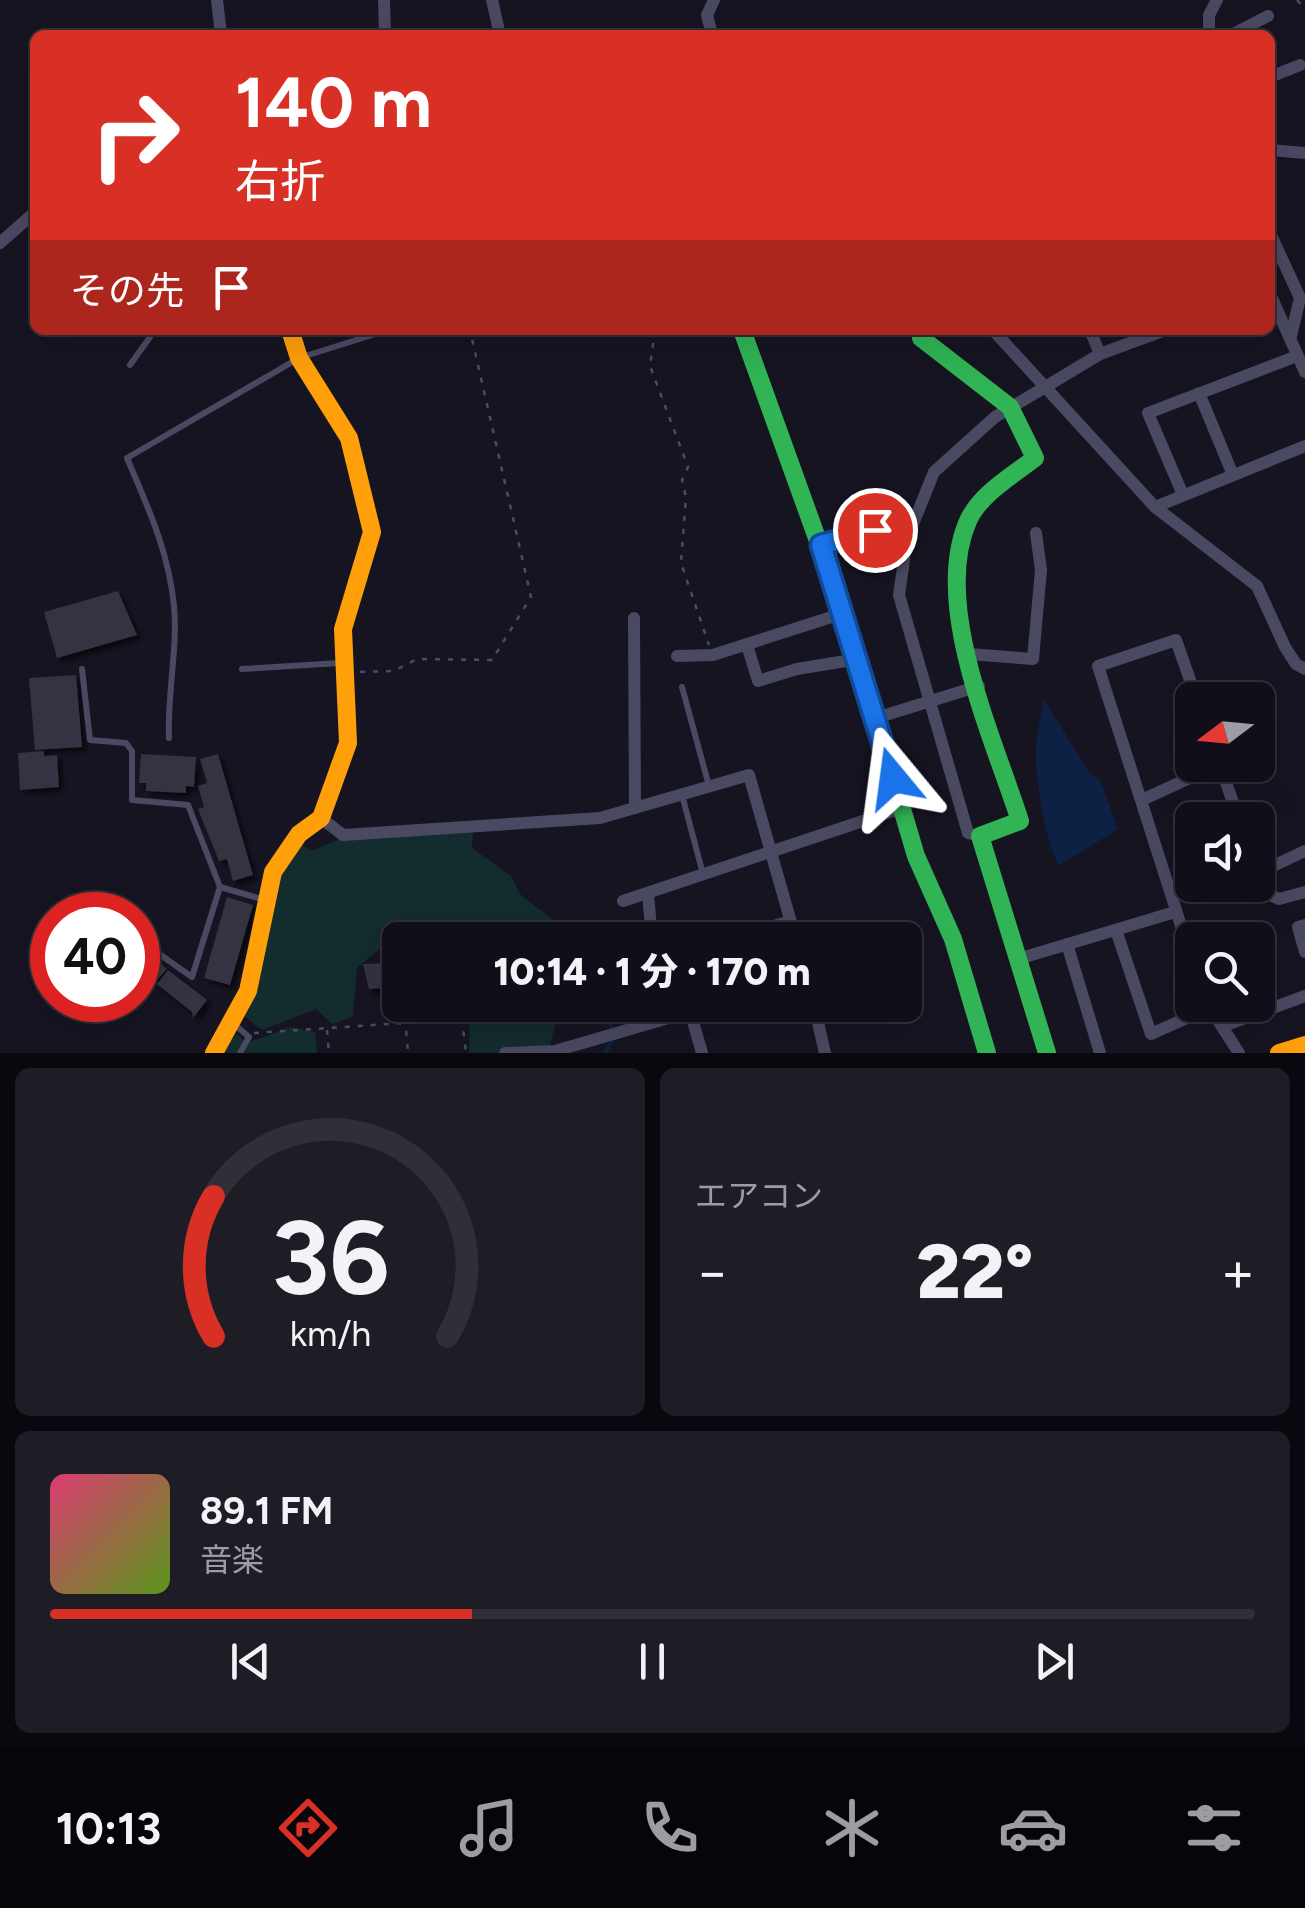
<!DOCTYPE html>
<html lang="ja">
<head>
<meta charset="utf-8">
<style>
  body { margin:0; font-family:Figtree,"Noto Sans JP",sans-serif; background:#1e1d26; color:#f1f3f6; height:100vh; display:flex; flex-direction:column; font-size:38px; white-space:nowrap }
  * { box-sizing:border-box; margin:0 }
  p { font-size:32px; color:#9c9ca2 }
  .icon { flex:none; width:55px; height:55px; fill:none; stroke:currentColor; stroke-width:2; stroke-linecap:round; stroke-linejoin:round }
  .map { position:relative; height:1053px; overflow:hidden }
  .side { display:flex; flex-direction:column; gap:15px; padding:15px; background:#09080e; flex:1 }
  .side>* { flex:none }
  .hud { position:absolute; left:30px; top:30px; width:1245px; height:305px; border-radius:15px; box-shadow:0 10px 40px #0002,0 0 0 2px #302f38; background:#d93025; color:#fff; overflow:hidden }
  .needle { width:65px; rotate:254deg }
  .fabs { position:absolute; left:1175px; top:682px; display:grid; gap:20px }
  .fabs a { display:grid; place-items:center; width:100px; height:100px; border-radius:15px; background:#100f19; box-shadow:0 10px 40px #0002,0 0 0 2px #302f38; font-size:50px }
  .speed { position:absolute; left:30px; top:892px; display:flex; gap:20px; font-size:50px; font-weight:700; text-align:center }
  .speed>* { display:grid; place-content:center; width:130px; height:130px; border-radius:50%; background:#100f19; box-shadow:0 10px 40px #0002,0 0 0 2px #302f38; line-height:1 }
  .speed .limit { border:15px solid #d22; background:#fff; color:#111 }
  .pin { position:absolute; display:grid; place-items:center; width:85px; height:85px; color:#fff; margin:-42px; border:5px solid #fff; border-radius:50%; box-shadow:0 2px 10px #0007 }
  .me { position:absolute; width:110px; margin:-55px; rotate:344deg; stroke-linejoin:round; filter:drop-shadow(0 0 8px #0008) }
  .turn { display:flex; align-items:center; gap:35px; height:210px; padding:0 40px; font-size:45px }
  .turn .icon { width:130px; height:130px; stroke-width:2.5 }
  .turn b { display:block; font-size:70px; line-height:85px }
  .then { display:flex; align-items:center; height:95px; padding:0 40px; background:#0003; gap:20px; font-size:38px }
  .big { font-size:75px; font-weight:800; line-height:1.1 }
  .side .tile { flex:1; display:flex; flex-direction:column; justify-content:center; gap:15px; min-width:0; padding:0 35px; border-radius:15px; background:#1e1d26 }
  .side .dial { align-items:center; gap:0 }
  .dial svg { height:260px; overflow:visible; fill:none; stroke:#302f38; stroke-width:7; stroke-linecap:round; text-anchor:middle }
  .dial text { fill:#f1f3f6; stroke:none }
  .song { display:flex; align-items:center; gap:30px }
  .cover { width:120px; height:120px; border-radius:15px; background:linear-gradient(135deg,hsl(340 70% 55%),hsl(90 70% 35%)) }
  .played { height:10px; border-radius:5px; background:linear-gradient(90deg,#d93025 35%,#302f38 35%) }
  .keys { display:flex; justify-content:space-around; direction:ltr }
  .heat { display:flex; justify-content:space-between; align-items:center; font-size:55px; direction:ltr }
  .side .tiles { flex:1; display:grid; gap:15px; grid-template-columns:1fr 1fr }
  .tile:last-child { grid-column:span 2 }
  .trip { position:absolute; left:382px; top:922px; width:540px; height:100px; border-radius:15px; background:#100f19; box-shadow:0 10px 40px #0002,0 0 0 2px #302f38; font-weight:800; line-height:100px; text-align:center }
  .dock { display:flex; height:160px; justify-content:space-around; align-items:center; background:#06060a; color:#9c9ca2 }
  .dock .icon { width:70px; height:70px }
  .dock .on { color:#d93025 }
  .dock b { font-size:45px; color:#f1f3f6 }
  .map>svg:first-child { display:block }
  .green { fill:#132c2d }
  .water { fill:#0d2144 }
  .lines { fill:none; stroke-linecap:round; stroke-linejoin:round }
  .stream { stroke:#0d2144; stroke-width:4 }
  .building { fill:#343243; filter:url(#shadow) }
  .path { stroke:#44505f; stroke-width:2.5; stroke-dasharray:5 8; stroke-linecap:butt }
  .lane { stroke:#4a4962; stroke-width:6 }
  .street { stroke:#4a4962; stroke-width:12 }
  .fast { stroke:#30b455; stroke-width:18 }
  .slow { stroke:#ff9f0a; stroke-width:18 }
  .route-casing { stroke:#114b97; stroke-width:25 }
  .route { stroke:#1a73e8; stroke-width:18 }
</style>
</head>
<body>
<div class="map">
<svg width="1305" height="1053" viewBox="0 0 1305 1053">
  <defs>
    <filter id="shadow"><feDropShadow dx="4.5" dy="4.5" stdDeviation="2.5" flood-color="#0009"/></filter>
  </defs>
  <rect width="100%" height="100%" fill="#161421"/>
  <g class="green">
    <polygon points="473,831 472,848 511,876 520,894 561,926 569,940 417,940 412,922 388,922 381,948 357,968 353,1017 332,1024 316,1009 262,1030 244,1016 286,848 300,835 302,845 312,851 341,838"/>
    <polygon points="465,1005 560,1005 548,1053 469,1053 470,1016"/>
    <polygon points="291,1027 315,1032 317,1053 219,1053 237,1034 247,1043"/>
  </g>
  <path class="water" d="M1043,698L1089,772L1100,780L1118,829L1059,866C1044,839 1032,766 1037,736C1039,722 1044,713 1043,698Z"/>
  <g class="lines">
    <g class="stream">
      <polyline points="610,1005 611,1030"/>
      <polyline points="605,1053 613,1040"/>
    </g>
  </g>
  <g class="building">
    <polygon points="118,591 137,635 57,658 44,612"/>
    <polygon points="76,675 82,747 35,750 29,678"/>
    <polygon points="44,751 44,756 57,755 59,787 20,790 18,753"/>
    <polygon points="141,754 196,757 194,787 186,786 186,793 146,791 146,783 139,783"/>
    <polygon points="218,754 253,875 233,881 227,859 219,861 198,809 204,807 198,786 207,783 200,759"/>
    <polygon points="227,897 253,905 230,985 204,978"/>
    <polygon points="404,928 400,978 380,973 382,988 369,989 363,964 394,963 392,929"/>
    <polygon points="149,953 167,969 156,981 138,966"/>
    <polygon points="168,970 207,1000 193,1018 192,1012 157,984"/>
  </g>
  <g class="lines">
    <g class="path">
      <polyline points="1297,0 1305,9"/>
      <polyline points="655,330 650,366 688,467 682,480 686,497 681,563 709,645"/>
      <polyline points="360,672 394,671 417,659 492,660 531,597 470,330"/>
      <polyline points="404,1005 408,1053"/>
      <polyline points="327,1030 329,1053"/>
      <polyline points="254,1033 462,1019 466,1053"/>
    </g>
    <g class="lane">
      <polyline points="130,365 155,330"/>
      <polyline points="82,669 90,740 126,743 132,751 132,800 188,805 220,887 265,900"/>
      <polyline points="242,669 340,663"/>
      <polyline points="682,687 709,786"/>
      <path d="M169,738C167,695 178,647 174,606C169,553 148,507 127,458L299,358L388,330"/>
      <polyline points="682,795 703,874"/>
      <polyline points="138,939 192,977 220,887"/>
      <polyline points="711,940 788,919"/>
      <polyline points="234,1024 249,1037 240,1053"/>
    </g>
    <g class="street">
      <polyline points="217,0 221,35"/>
      <polyline points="384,0 385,35"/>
      <polyline points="492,0 500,35"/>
      <polyline points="712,35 707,15 714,0"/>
      <polyline points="1209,35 1209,15 1217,0"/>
      <polyline points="1231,35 1268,16"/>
      <polyline points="1270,77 1300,65"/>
      <polyline points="1270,150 1305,153"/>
      <polyline points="1270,233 1300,298 1291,336"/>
      <polyline points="0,243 35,212"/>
      <polyline points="1270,294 1305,372"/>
      <polyline points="993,330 1155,507 1257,586 1285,647 1296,664 1305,669"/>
      <polyline points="1090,330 1100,354"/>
      <polyline points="1199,393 1233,475"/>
      <polyline points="1183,495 1148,413 1297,356"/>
      <polyline points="1155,507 1305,446"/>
      <polyline points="821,545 913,523"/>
      <polyline points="634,618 635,808"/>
      <polyline points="747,645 758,681 797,669 858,659"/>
      <polyline points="969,654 1033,659 1041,570 1036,533"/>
      <polyline points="677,656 713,655 844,613"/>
      <polyline points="876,718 979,686"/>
      <polyline points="1220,765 1239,820"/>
      <polyline points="1144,799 1218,765"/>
      <polyline points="321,818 343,835 600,818 749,775 796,940"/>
      <polyline points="980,836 968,833 899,595 907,539 934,472 995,417 1100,354 1165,330"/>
      <polyline points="1258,867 1270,895 1279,899 1305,892"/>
      <polyline points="1260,872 1305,851"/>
      <polyline points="648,893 652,940"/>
      <polyline points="623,901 902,808"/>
      <polyline points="1305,925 1298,927 1305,952"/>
      <polyline points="1116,930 1151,1034 1209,1008"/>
      <polyline points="1067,944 1100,1053"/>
      <polyline points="1018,959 1175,912"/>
      <polyline points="1192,960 1098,666 1176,640 1197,700"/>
      <polyline points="658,1005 659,1021"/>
      <polyline points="814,1005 825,1053"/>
      <polyline points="1208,1005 1239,1053"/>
      <polyline points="690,1011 702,1053"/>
      <polyline points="1223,1026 1305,996"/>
      <polyline points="505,1053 555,1051 713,1005"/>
    </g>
    <g class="fast">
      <polyline points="742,330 844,613 916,856 953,939 987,1053"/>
      <path d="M921,338L1010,407L1035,458C1012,476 980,494 968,521C931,605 994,739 1020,821L980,836L1047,1053"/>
    </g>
    <g class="slow">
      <polyline points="214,1053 248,991 273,872 299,834 321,818 348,743 343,629 372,532 349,438 299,358 290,330"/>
      <polyline points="1279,1053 1305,1045"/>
    </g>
  </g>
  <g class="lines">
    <g class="route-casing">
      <polyline id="route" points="875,530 821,545 893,778"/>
    </g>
    <use href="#route" class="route"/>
  </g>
</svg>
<div class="fabs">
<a><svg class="needle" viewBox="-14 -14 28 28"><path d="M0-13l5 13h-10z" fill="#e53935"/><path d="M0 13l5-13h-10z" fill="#9c9ca2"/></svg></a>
<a><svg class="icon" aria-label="sound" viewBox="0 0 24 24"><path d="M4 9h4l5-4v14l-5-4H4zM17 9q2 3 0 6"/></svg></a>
<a><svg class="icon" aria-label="search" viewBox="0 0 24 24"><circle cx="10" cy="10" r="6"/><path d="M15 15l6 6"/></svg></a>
</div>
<div class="speed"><div class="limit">40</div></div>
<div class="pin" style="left:875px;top:530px;background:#d93025"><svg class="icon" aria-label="arrive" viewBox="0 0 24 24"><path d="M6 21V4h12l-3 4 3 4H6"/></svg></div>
<svg class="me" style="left:893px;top:778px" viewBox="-20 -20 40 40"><path d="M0-17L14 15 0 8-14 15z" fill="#1a73e8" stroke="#fff" stroke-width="4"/></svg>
<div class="trip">10:14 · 1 分 · 170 m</div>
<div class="hud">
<div class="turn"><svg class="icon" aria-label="right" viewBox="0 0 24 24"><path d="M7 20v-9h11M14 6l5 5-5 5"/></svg><div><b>140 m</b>右折</div></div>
<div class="then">その先<svg class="icon" aria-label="arrive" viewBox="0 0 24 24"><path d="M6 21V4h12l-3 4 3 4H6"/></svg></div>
</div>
</div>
<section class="side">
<div class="tiles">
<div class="tile dial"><svg viewBox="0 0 100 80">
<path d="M14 69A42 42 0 1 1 86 69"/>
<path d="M14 69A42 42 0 0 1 14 26" stroke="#d93025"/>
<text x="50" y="56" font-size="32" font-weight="700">36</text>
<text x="50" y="72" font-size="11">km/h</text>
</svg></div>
<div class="tile"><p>エアコン</p>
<div class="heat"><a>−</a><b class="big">22°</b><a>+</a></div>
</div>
<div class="tile">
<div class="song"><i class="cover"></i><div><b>89.1 FM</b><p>音楽</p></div></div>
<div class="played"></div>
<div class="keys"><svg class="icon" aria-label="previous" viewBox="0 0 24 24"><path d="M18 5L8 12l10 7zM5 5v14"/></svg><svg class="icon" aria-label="pause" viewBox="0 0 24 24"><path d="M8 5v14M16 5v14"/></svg><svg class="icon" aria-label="next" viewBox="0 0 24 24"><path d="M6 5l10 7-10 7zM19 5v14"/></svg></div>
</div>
</div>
</section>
<nav class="dock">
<b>10:13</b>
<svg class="icon on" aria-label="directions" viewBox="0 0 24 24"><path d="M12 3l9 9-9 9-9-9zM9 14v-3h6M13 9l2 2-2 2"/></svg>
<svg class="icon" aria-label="music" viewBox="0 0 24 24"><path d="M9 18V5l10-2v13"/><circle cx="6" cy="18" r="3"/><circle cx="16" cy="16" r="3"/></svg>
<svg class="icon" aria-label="phone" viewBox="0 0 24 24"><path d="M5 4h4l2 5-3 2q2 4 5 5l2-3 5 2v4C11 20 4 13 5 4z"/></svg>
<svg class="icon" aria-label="climate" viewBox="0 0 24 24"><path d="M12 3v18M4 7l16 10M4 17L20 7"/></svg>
<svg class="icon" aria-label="car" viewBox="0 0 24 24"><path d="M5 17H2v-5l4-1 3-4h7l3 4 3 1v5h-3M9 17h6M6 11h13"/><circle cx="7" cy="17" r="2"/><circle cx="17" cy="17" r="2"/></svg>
<svg class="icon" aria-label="filters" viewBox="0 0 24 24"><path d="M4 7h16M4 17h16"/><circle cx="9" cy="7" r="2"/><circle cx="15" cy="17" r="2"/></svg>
</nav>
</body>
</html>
